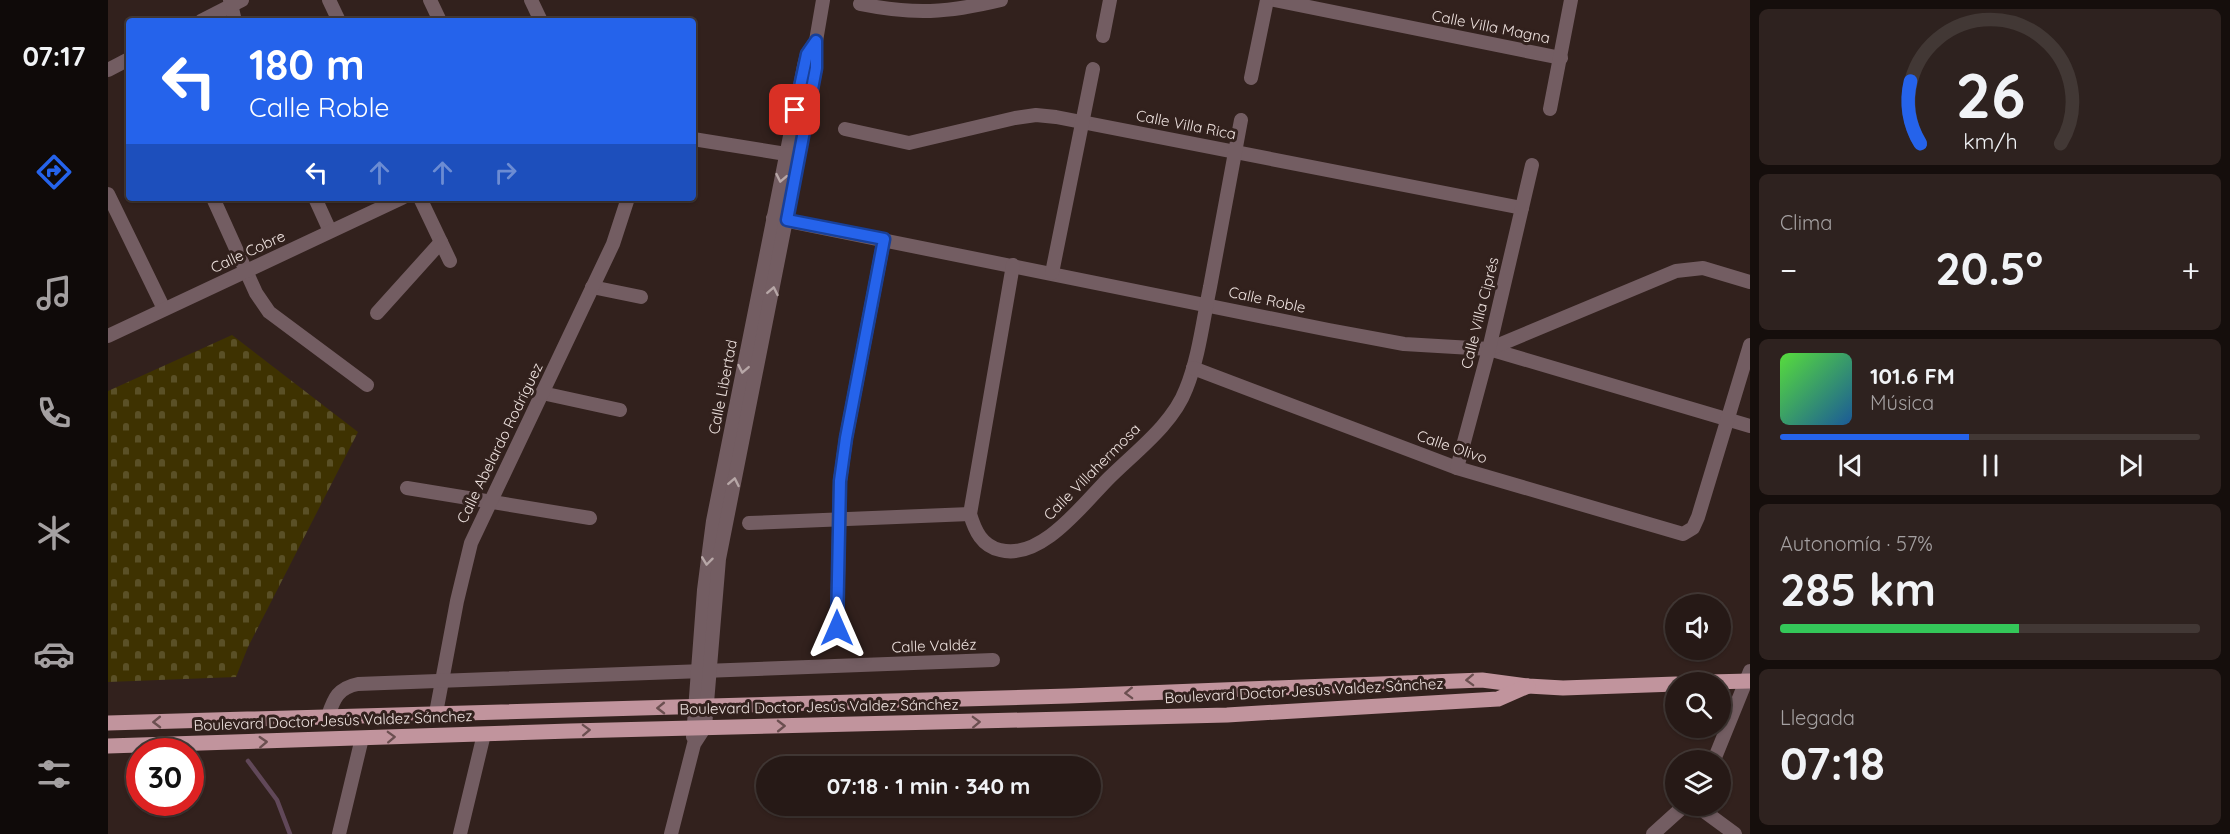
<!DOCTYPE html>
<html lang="es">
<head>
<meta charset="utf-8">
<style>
  body { margin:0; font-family:Quicksand,sans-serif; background:#2e221f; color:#f1f3f6; height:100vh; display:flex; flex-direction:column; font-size:22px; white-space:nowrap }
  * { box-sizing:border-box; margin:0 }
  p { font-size:20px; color:#a4a0a1 }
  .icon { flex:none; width:33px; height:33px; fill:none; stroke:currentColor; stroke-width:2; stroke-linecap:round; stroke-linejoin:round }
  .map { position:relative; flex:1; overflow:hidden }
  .sheet { display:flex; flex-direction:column; gap:9px; padding:9px; background:#150e0c; width:480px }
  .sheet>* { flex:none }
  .banner { position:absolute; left:18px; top:18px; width:570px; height:183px; border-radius:6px; box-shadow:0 2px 4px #0004,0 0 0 2px #423835; background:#2563eb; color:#fff; overflow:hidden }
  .buttons { position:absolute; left:1557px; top:594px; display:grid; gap:12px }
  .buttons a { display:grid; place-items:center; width:66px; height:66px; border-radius:50%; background:#261916; box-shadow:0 2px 4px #0004,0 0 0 2px #423835; font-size:30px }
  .speed { position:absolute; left:18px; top:738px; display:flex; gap:12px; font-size:30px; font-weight:700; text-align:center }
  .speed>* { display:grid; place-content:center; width:78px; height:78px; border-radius:50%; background:#261916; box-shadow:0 2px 4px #0004,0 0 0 2px #423835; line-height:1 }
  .speed .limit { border:9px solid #d22; background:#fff; color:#111 }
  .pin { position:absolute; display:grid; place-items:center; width:51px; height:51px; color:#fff; margin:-26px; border-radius:12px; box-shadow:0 3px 9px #0006 }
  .me { position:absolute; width:66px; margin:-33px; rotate:0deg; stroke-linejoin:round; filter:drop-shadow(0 0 4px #0008) }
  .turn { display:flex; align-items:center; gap:21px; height:126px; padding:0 24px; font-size:27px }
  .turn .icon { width:78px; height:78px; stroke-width:2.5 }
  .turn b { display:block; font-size:42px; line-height:51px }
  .lanes { display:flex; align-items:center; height:57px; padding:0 24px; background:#0003; justify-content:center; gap:30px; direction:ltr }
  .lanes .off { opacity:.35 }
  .big { font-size:45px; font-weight:700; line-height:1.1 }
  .sheet .widget { flex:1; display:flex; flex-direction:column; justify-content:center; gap:9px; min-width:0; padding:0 21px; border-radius:9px; background:#2e221f }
  .sheet .dial { align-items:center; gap:0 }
  .dial svg { height:156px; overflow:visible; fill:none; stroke:#423835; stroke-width:7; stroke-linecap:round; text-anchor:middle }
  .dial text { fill:#f1f3f6; stroke:none }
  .song { display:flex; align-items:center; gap:18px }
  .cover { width:72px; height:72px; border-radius:9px; background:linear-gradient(135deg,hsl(110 70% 55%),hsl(210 70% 35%)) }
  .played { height:6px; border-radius:3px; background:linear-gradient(90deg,#2563eb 45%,#423835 45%) }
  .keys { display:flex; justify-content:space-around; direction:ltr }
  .heat { display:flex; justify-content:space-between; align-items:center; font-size:33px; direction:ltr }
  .charge { height:9px; border-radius:4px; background:linear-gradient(90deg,#34c759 57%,#423835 0) }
  .trip { position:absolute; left:648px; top:756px; width:345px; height:60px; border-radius:30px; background:#261916; box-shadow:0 2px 4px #0004,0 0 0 2px #423835; font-weight:700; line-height:60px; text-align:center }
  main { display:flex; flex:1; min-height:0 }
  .tabs { display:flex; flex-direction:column; width:108px; justify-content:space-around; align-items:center; background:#0f0a09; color:#a4a0a1 }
  .tabs .icon { width:42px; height:42px }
  .tabs .on { color:#2563eb }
  .tabs b { font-size:27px; color:#f1f3f6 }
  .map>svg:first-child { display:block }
  .cemetery { fill:url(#cemetery-stones) }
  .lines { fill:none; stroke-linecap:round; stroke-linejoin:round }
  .stream { stroke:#614859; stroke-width:4.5 }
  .minor { stroke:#735d62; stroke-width:14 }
  .major { stroke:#c1949d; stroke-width:15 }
  .oneway { stroke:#b7a7a7 }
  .oneway2 { stroke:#6b4f50 }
  .route-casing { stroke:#184099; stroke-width:15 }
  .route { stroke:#2563eb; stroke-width:10 }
  .labels { text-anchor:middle; stroke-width:6; stroke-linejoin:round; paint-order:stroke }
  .street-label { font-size:15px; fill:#efe3e0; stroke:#32211d }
</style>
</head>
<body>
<main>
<nav class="tabs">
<b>07:17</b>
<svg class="icon on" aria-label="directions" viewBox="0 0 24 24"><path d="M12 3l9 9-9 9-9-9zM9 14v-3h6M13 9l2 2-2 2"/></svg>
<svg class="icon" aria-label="music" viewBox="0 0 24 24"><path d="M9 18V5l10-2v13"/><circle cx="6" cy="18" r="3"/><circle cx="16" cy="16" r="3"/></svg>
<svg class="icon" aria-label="phone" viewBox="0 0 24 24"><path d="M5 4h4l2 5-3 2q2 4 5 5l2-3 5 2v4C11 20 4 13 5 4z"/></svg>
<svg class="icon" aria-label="climate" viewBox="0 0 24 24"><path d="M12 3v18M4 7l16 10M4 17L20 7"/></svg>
<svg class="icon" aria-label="car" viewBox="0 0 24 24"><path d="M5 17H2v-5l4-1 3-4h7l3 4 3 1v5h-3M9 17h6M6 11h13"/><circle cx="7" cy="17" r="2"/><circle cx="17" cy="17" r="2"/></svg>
<svg class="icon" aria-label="filters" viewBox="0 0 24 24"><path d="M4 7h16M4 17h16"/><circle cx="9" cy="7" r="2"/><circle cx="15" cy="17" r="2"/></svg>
</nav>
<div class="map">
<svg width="1642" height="834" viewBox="0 0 1642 834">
  <defs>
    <pattern id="cemetery-stones" width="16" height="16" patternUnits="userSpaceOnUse" patternTransform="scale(1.5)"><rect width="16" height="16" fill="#3e3201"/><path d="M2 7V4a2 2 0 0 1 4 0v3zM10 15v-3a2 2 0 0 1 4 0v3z" fill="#5a5026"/></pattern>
  </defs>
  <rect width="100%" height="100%" fill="#32211d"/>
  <polygon class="cemetery" points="124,335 250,432 140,647 128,677 0,682 0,391"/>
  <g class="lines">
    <polyline class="stream" points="140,761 169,800 182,834"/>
    <g class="minor">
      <polyline points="122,0 127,21"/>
      <polyline points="221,0 231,21"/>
      <polyline points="322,0 332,21"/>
      <polyline points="423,0 433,21"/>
      <polyline points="1166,0 1453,58"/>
      <path d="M752,4C806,15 839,13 893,0"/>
      <polyline points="93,21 134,0"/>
      <polyline points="995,36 1002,0"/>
      <polyline points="0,70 21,59"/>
      <polyline points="1143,78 1159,0"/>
      <polyline points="1442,109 1463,0"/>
      <polyline points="737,129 801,143 907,118 928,115 948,117 1414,208"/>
      <polyline points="585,139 678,154"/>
      <polyline points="0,194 56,309"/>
      <polyline points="105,198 148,293 161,312 259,385"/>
      <polyline points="207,198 222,231"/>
      <polyline points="312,198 342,261"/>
      <polyline points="665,218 1221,330 1296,344 1381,349 1642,426"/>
      <path d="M905,265L862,514C867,531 874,546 892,550C933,561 975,504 1001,478C1027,452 1065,424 1078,389C1091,357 1095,320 1102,287C1112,231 1123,176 1133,120"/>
      <polyline points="944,273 985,69"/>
      <polyline points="484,287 533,297"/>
      <polyline points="269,313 333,242"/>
      <polyline points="0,336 294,198"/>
      <polyline points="1381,349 1568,271 1595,268 1642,282"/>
      <polyline points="1085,368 1349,468 1575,534 1585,528 1590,517 1642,345"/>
      <polyline points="434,393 512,410"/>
      <polyline points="1349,468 1381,349 1424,165"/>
      <polyline points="299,488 482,518"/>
      <polyline points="641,523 862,514"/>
      <polyline points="729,628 732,481 738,438 776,239"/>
      <polyline points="328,713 349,601 363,543 505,244 520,198"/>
      <path d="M220,716C226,698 230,688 250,684L885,660"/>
      <polyline points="585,737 596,590 605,521 696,66 699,54 708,41"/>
      <polyline points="1606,760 1642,671"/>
      <polyline points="1589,806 1627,834"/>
      <polyline points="231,834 254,738"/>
      <polyline points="352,834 376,734"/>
      <polyline points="563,834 586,744 597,727 611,559 708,68 708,41 715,0"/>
      <polyline points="1545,834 1576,806"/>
    </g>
    <g class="major">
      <polyline points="1601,682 1642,681"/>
      <polyline points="0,723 960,696 1374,680 1420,686 1455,688 1568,684"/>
      <polyline points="0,746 462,731 1119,715 1390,699 1420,686"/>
    </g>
  </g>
  <defs><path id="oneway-chevron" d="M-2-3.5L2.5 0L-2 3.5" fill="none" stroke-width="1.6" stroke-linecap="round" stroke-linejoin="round" transform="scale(1.5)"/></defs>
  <g class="oneway">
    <use href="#oneway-chevron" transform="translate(673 178) rotate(101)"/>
    <use href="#oneway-chevron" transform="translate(665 291) rotate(-79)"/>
    <use href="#oneway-chevron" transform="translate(635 369) rotate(101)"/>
    <use href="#oneway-chevron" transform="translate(626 482) rotate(-79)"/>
    <use href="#oneway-chevron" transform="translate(599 561) rotate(97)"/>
  </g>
  <g class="oneway2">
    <use href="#oneway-chevron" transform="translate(1362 680) rotate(178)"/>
    <use href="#oneway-chevron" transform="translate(1021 693) rotate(178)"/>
    <use href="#oneway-chevron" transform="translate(553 708) rotate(179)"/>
    <use href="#oneway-chevron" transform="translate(49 722) rotate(179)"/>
    <use href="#oneway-chevron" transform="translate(868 722) rotate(-2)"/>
    <use href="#oneway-chevron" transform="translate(673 726) rotate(-1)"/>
    <use href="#oneway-chevron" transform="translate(478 730) rotate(-2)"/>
    <use href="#oneway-chevron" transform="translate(283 737) rotate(-2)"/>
    <use href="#oneway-chevron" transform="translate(155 742) rotate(-3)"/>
  </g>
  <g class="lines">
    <g class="route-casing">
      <polyline id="route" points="687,110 699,54 708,41 708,68 679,220 776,239 738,438 732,481 729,628"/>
    </g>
    <use href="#route" class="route"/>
  </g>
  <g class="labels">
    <g class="street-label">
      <text transform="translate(1383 27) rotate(11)" y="5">Calle Villa Magna</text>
      <text transform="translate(1078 125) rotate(11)" y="5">Calle Villa Rica</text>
      <text transform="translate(140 252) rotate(-25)" y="5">Calle Cobre</text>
      <text transform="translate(1159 300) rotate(12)" y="5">Calle Roble</text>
      <text transform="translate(1372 313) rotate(-76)" y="5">Calle Villa Ciprés</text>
      <text transform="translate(615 387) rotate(-79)" y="5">Calle Libertad</text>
      <text transform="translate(392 443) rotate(-64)" y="5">Calle Abelardo Rodríguez</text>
      <text transform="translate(1344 447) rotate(19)" y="5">Calle Olivo</text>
      <text transform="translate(984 472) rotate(-45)" y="5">Calle Villahermosa</text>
      <text transform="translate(826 646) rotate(-2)" y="5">Calle Valdéz</text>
      <text transform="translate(1196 691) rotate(-3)" y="5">Boulevard Doctor Jesús Valdez Sánchez</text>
      <text transform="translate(711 707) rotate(-1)" y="5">Boulevard Doctor Jesús Valdez Sánchez</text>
      <text transform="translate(225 721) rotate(-2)" y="5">Boulevard Doctor Jesús Valdez Sánchez</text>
    </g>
  </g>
</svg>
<div class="buttons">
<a><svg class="icon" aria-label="sound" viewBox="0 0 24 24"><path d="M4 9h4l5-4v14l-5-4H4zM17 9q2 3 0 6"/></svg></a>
<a><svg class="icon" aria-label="search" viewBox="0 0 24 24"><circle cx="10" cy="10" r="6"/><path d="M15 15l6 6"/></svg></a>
<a><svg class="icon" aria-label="layers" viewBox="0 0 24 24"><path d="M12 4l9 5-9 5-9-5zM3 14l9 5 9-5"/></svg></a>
</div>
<div class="speed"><div class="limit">30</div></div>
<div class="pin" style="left:687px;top:110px;background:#d93025"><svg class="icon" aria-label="arrive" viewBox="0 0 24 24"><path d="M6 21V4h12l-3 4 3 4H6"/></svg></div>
<svg class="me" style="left:729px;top:628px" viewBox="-20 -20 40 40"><path d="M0-17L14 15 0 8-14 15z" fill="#2563eb" stroke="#fff" stroke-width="4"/></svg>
<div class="trip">07:18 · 1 min · 340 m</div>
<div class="banner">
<div class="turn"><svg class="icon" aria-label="left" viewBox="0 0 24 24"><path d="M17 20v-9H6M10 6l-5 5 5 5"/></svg><div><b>180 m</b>Calle Roble</div></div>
<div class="lanes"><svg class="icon" aria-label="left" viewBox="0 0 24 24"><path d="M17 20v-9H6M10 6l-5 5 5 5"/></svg><svg class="icon off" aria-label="ahead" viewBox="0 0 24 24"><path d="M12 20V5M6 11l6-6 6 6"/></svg><svg class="icon off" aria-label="ahead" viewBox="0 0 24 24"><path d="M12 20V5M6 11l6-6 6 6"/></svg><svg class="icon off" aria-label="right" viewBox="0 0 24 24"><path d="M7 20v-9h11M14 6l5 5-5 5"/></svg></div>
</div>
</div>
<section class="sheet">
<div class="widget dial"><svg viewBox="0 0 100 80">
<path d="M14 69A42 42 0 1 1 86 69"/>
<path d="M14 69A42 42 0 0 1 9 37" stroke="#2563eb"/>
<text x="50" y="56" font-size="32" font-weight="700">26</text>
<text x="50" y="72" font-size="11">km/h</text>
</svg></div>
<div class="widget"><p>Clima</p>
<div class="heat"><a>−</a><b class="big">20.5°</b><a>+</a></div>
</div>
<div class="widget">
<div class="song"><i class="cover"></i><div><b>101.6 FM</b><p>Música</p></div></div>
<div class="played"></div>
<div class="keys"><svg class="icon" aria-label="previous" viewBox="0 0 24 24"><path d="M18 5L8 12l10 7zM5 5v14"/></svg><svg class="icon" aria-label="pause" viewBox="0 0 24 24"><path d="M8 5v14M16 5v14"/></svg><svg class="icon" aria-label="next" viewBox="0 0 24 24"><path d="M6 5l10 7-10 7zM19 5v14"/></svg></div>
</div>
<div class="widget"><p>Autonomía · 57%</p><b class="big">285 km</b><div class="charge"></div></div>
<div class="widget"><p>Llegada</p><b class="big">07:18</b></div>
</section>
</main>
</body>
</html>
